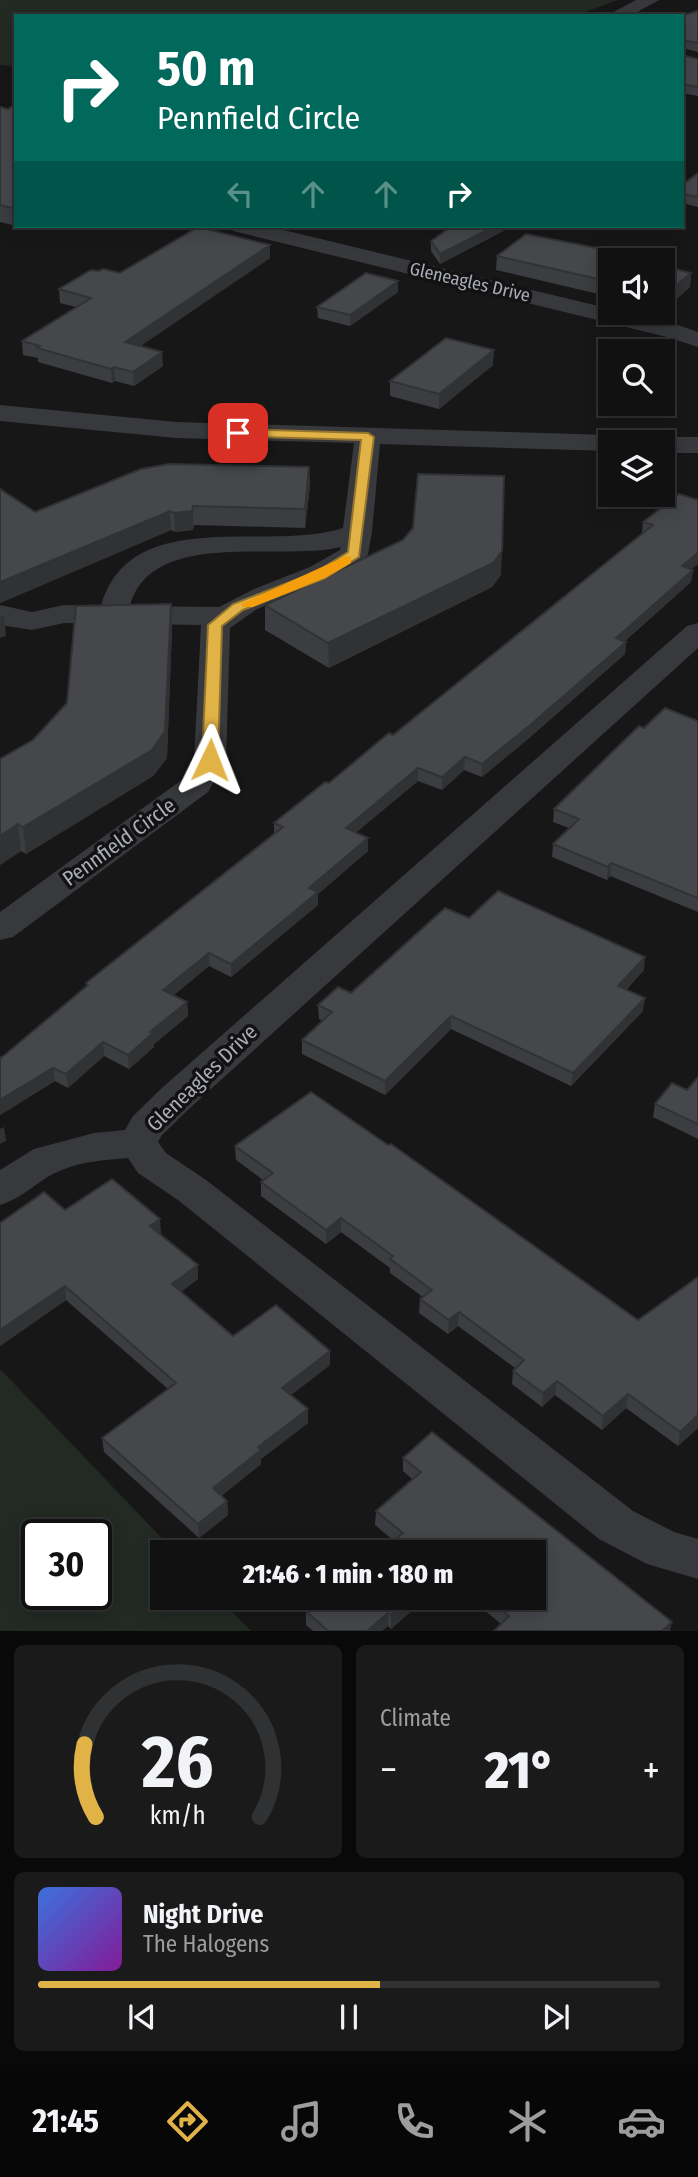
<!DOCTYPE html>
<html lang="en">
<head>
<meta charset="utf-8">
<style>
  body { margin:0; font-family:"Fira Sans Condensed",sans-serif; background:#1a1a1b; color:#f1f3f6; height:100vh; display:flex; flex-direction:column; font-size:26px; white-space:nowrap }
  * { box-sizing:border-box; margin:0 }
  p { font-size:23px; color:#9c9d9f }
  .icon { flex:none; width:38px; height:38px; fill:none; stroke:currentColor; stroke-width:2; stroke-linecap:round; stroke-linejoin:round }
  .map { position:relative; height:1631px; overflow:hidden }
  .sheet { display:flex; flex-direction:column; gap:14px; padding:14px; background:#09090a; flex:1 }
  .sheet>* { flex:none }
  .banner { position:absolute; left:14px; top:14px; width:670px; height:214px; border-radius:0px; box-shadow:0 4px 18px #0003,0 0 0 2px #303132; background:#00695c; color:#fff; overflow:hidden }
  .tools { position:absolute; left:598px; top:248px; display:grid; gap:14px }
  .tools a { display:grid; place-items:center; width:77px; height:77px; border-radius:0px; background:#111112; box-shadow:0 4px 18px #0003,0 0 0 2px #303132; font-size:35px }
  .speed { position:absolute; left:21px; top:1519px; display:flex; gap:14px; font-size:35px; font-weight:700; text-align:center }
  .speed>* { display:grid; place-content:center; width:91px; height:91px; border-radius:50%; background:#111112; box-shadow:0 4px 18px #0003,0 0 0 2px #303132; line-height:1 }
  .speed .limit { border:4px solid #111; border-radius:10px; background:#fff; color:#111 }
  .pin { position:absolute; display:grid; place-items:center; width:60px; height:60px; color:#fff; margin:-30px; border-radius:14px; box-shadow:0 4px 10px #0006 }
  .me { position:absolute; width:77px; margin:-38px; rotate:2deg; stroke-linejoin:round; filter:drop-shadow(0 0 5px #0008) }
  .turn { display:flex; align-items:center; gap:24px; height:147px; padding:0 28px; font-size:32px }
  .turn .icon { width:91px; height:91px; stroke-width:2.5 }
  .turn b { display:block; font-size:49px; line-height:60px }
  .lanes { display:flex; align-items:center; height:66px; padding:0 28px; background:#0003; justify-content:center; gap:35px; direction:ltr }
  .lanes .off { opacity:.35 }
  .big { font-size:52px; font-weight:800; line-height:1.1 }
  .sheet .card { flex:1; display:flex; flex-direction:column; justify-content:center; gap:10px; min-width:0; padding:0 24px; border-radius:10px; background:#1a1a1b }
  .sheet .dial { align-items:center; gap:0 }
  .dial svg { height:182px; overflow:visible; fill:none; stroke:#303132; stroke-width:7; stroke-linecap:round; text-anchor:middle }
  .dial text { fill:#f1f3f6; stroke:none }
  .song { display:flex; align-items:center; gap:21px }
  .cover { width:84px; height:84px; border-radius:10px; background:linear-gradient(135deg,hsl(220 70% 55%),hsl(290 70% 35%)) }
  .played { height:7px; border-radius:4px; background:linear-gradient(90deg,#e1b246 55%,#303132 55%) }
  .keys { display:flex; justify-content:space-around; direction:ltr }
  .heat { display:flex; justify-content:space-between; align-items:center; font-size:38px; direction:ltr }
  .sheet .tiles { flex:1; display:grid; gap:14px; grid-template-columns:1fr 1fr }
  .card:last-child { grid-column:span 2 }
  .trip { position:absolute; left:150px; top:1540px; width:396px; height:70px; border-radius:0px; background:#111112; box-shadow:0 4px 18px #0003,0 0 0 2px #303132; font-weight:800; line-height:70px; text-align:center }
  .menu { display:flex; height:112px; justify-content:space-around; align-items:center; background:#070707; color:#9c9d9f }
  .menu .icon { width:49px; height:49px }
  .menu .selected { color:#e1b246 }
  .menu b { font-size:32px; color:#f1f3f6 }
  .map>svg:first-child { display:block }
  .green { fill:#232a24; fill-rule:evenodd }
  .lines { fill:none; stroke-linecap:round; stroke-linejoin:round }
  .minor { fill:#38393d; fill-rule:evenodd }
  .wall { fill:#3c3d40 }
  .shaded-wall { fill:#313234 }
  .building { fill:#46474b; stroke:#313234; stroke-width:2 }
  .route { fill:#e1b246; stroke:#92742e; stroke-width:2 }
  .slow { fill:#f59e0b }
  .labels { text-anchor:middle; stroke-width:7; stroke-linejoin:round; paint-order:stroke }
  .far-street-label { font-size:18px; fill:#aaadb7; stroke:#121213 }
  .street-label { font-size:21px; fill:#aaadb7; stroke:#121213 }
</style>
</head>
<body>
<div class="map">
<svg width="698" height="1631" viewBox="0 0 698 1631">
  <rect width="100%" height="100%" fill="#171718"/>
  <g class="green">
    <polygon points="0,0 618,0 574,16 16,16 16,67 0,65"/>
    <path d="M0,1369L175,1552H163V1598H219L251,1631H0ZM37,1535H96V1594H37Z"/>
  </g>
  <g class="lines">
    <g class="minor">
      <polygon points="636,0 659,0 630,16 606,16"/>
      <path d="M230,226H267L611,309V313C640,313 670,322 698,332V347L667,337L233,231Z"/>
      <path d="M0,405L176,422L611,435L620,437L624,443H611V451L380,444L372,532L368,554L364,560L330,580L257,609L230,628L226,760L208,792L13,937L0,940V912L183,779L194,760L201,625L64,623L32,630L0,625V605L32,612L64,605L101,606C130,503 269,553 343,528L354,443L176,438L0,421ZM341,547L340,550L310,567L254,589L219,607L130,606C151,527 280,562 341,547Z"/>
      <polygon points="663,437 698,437 698,453 663,453 663,443 652,443"/>
      <path d="M698,623V648L191,1107L162,1135L158,1142L166,1153L206,1180L633,1511L674,1532L698,1539V1579L647,1564L599,1539L178,1200L138,1173L128,1158C106,1160 83,1161 62,1170C40,1178 24,1198 0,1205V1170L34,1149L94,1133L125,1130L133,1116L163,1087L687,626Z"/>
    </g>
  </g>
  <g class="wall">
    <polygon points="698,11 698,52 682,48 682,16"/>
    <polygon points="682,55 698,59 698,96 682,93"/>
    <polygon points="16,104 16,226 18,226 17,226 0,222 0,107 8,109"/>
    <polygon points="698,173 698,207 682,203 682,185"/>
    <polygon points="452,226 513,226 440,264 431,251 431,241"/>
    <polygon points="497,256 632,259 611,261 611,297 496,270"/>
    <polygon points="270,258 140,346 163,366 134,386 115,381 112,383 38,362 38,358 23,355 22,341 76,307 60,303 59,289 99,271 120,273"/>
    <polygon points="663,266 691,273 690,287 664,310"/>
    <polygon points="398,292 350,326 318,318 317,307"/>
    <polygon points="493,365 439,409 390,396 390,381"/>
    <polygon points="309,467 310,486 305,528 194,525 193,530 175,532 171,530 0,603 0,489 35,512"/>
    <polygon points="698,500 698,564 691,569 693,570 691,582 625,641 626,642 625,654 528,739 482,777 464,770 442,790 418,781 356,832 368,851 318,894 318,905 231,977 209,966 174,995 187,1002 188,1016 154,1044 154,1047 129,1069 104,1056 68,1088 55,1081 0,1115 0,1057 1,1058 86,987 86,983 274,834 274,823 329,783 393,735 643,534 642,533 643,522"/>
    <polygon points="501,575 492,587 329,668 265,630 265,605"/>
    <polygon points="171,604 172,629 167,758 153,776 26,854 21,851 0,865 33,740"/>
    <polygon points="698,721 698,912 610,876 607,880 552,857 553,844 569,828 553,822 554,809 644,728"/>
    <polygon points="469,918 644,970 626,990 643,1011 571,1086 451,1029 385,1095 302,1054 302,1040 323,1021 319,1019 318,1005 351,993"/>
    <polygon points="698,1077 698,1139 653,1117 655,1104 687,1090"/>
    <polygon points="235,1146 638,1320 698,1277 698,1428 678,1446 626,1408 602,1430 555,1395 542,1407 512,1384 513,1371 515,1368 458,1326 448,1334 419,1313 420,1299 423,1297 390,1273 390,1268 341,1232 326,1244 261,1196 261,1182 263,1180 236,1160"/>
    <polygon points="65,1210 161,1233 159,1234 198,1279 181,1292 233,1336 330,1365 291,1395 308,1423 261,1459 261,1464 221,1496 227,1501 228,1515 199,1538 104,1452 102,1438 168,1389 66,1300 0,1346"/>
    <polygon points="403,1458 672,1622 501,1624 470,1598 534,1598 394,1541 375,1525 376,1511 412,1479 403,1471"/>
    <polygon points="426,1598 391,1629 388,1626 382,1631 313,1631 306,1625 306,1611"/>
  </g>
  <g class="shaded-wall">
    <polygon points="495,226 513,226 440,264 440,254"/>
    <polygon points="270,245 270,258 126,356 125,342"/>
    <polygon points="691,273 690,287 664,310 665,295"/>
    <polygon points="398,281 398,292 350,326 350,315"/>
    <polygon points="494,350 493,365 439,409 439,394"/>
    <polygon points="162,352 163,366 134,386 133,372"/>
    <polygon points="114,367 115,381 112,383 111,369"/>
    <polygon points="309,467 310,486 305,528 305,509"/>
    <polygon points="193,506 193,530 175,532 174,513"/>
    <polygon points="170,511 171,530 0,603 0,582"/>
    <polygon points="502,551 501,575 492,587 329,668 328,643"/>
    <polygon points="698,553 698,564 681,578 682,566"/>
    <polygon points="693,570 691,582 615,650 616,638"/>
    <polygon points="171,604 172,629 167,758 153,776 26,854 23,827"/>
    <polygon points="4,616 6,636 0,638 0,617"/>
    <polygon points="626,642 625,654 528,739 482,777 482,764"/>
    <polygon points="465,757 464,770 442,790 442,777"/>
    <polygon points="418,768 418,781 346,841 346,828"/>
    <polygon points="18,824 21,851 0,865 0,836"/>
    <polygon points="368,838 368,851 318,894 318,905 231,977 231,964 309,888"/>
    <polygon points="611,863 610,876 607,880 608,867"/>
    <polygon points="209,953 209,966 164,1003 163,990"/>
    <polygon points="645,957 644,970 616,999 618,986"/>
    <polygon points="645,998 643,1011 571,1086 573,1073"/>
    <polygon points="187,1002 188,1016 154,1044 154,1047 129,1069 128,1055 150,1032"/>
    <polygon points="451,1016 451,1029 385,1095 385,1081"/>
    <polygon points="103,1042 104,1056 68,1088 66,1074"/>
    <polygon points="53,1068 55,1081 0,1115 0,1100"/>
    <polygon points="4,1127 6,1141 0,1144 0,1129"/>
    <polygon points="341,1218 341,1232 326,1244 326,1230"/>
    <polygon points="160,1219 161,1233 151,1240 150,1226"/>
    <polygon points="198,1265 198,1279 172,1298 172,1284"/>
    <polygon points="65,1286 66,1300 0,1346 0,1330"/>
    <polygon points="459,1312 458,1326 448,1334 449,1320"/>
    <polygon points="330,1351 330,1365 283,1401 282,1388"/>
    <polygon points="557,1381 555,1395 542,1407 543,1393"/>
    <polygon points="628,1394 626,1408 602,1430 603,1416"/>
    <polygon points="308,1409 308,1423 261,1459 261,1464 214,1502 213,1488 258,1447"/>
    <polygon points="698,1415 698,1428 678,1446 680,1432"/>
    <polygon points="227,1501 228,1515 199,1538 198,1524"/>
    <polygon points="411,1598 426,1598 391,1629 391,1615"/>
    <polygon points="388,1613 388,1626 382,1631 367,1631"/>
    <polygon points="672,1622 670,1631 662,1631"/>
  </g>
  <g class="building">
    <polygon points="697,11 698,11 698,43 682,40 682,16 681,16"/>
    <polygon points="682,55 698,59 698,87 682,84"/>
    <polygon points="16,104 16,209 0,205 0,107 8,109"/>
    <polygon points="698,173 698,197 682,194 682,185"/>
    <polygon points="452,226 495,226 440,254 431,241"/>
    <polygon points="198,227 270,245 125,342 162,352 133,372 114,367 111,369 37,348 40,346 22,341 91,298 59,289 91,270 99,271 103,269 120,273"/>
    <polygon points="526,234 632,255 628,258 639,261 611,261 611,282 497,256"/>
    <polygon points="663,266 691,273 665,295 663,295"/>
    <polygon points="366,273 398,281 350,315 317,307"/>
    <polygon points="446,338 494,350 439,394 390,381"/>
    <polygon points="169,464 309,467 305,509 193,506 192,511 174,513 170,511 0,582 0,489 35,512 141,469"/>
    <polygon points="418,474 504,476 502,551 493,563 328,643 265,605 403,540 413,528"/>
    <polygon points="679,494 698,500 698,553 682,566 693,570 616,638 626,642 529,726 482,764 465,757 442,777 418,768 346,828 368,838 309,888 318,892 231,964 209,953 163,990 187,1002 150,1032 153,1033 128,1055 103,1042 66,1074 53,1068 0,1100 0,1057 1,1058 88,985 86,983 283,827 274,823 325,782 329,783 389,733 393,735 653,525 643,522"/>
    <polygon points="171,604 165,731 152,750 23,827 18,824 0,836 0,759 33,740 67,703 76,606"/>
    <polygon points="665,708 698,721 698,898 611,863 608,867 553,844 579,819 554,809 639,726 644,728"/>
    <polygon points="498,891 645,957 618,986 645,998 573,1073 451,1016 385,1081 302,1040 332,1012 318,1005 338,987 351,993 445,908 469,918"/>
    <polygon points="698,1077 698,1124 655,1104 672,1083 687,1090"/>
    <polygon points="311,1092 388,1145 391,1144 638,1320 698,1277 698,1415 680,1432 628,1394 603,1416 557,1381 543,1393 513,1371 524,1360 459,1312 449,1320 420,1299 432,1290 390,1259 393,1256 341,1218 326,1230 261,1182 273,1173 235,1146"/>
    <polygon points="112,1179 160,1219 150,1226 198,1265 172,1284 233,1336 276,1305 330,1351 282,1388 308,1409 258,1447 261,1450 213,1488 227,1501 198,1524 102,1438 176,1383 65,1286 0,1330 0,1223 44,1192 65,1210"/>
    <polygon points="432,1432 672,1622 662,1631 494,1631 509,1616 487,1598 534,1598 534,1552 381,1552 403,1533 376,1511 421,1472 403,1458"/>
    <polygon points="322,1598 411,1598 391,1615 388,1613 367,1631 328,1631 306,1611"/>
  </g>
  <polygon class="route" points="238,429 368,433 374,437 359,557 325,578 243,610 222,626 218,760 210,764 202,760 208,625 233,604 316,572 348,552 361,440 234,436 234,430"/>
  <polygon class="slow" points="346,556 351,557 351,563 325,578 253,607 243,607 241,604"/>
  <g class="labels">
    <g class="far-street-label">
      <text transform="translate(470 282) rotate(13)" y="6">Gleneagles Drive</text>
    </g>
    <g class="street-label">
      <text transform="translate(119 842) rotate(-36)" y="7">Pennfield Circle</text>
      <text transform="translate(202 1078) rotate(-44)" y="7">Gleneagles Drive</text>
    </g>
  </g>
</svg>
<div class="tools">
<a><svg class="icon" aria-label="sound" viewBox="0 0 24 24"><path d="M4 9h4l5-4v14l-5-4H4zM17 9q2 3 0 6"/></svg></a>
<a><svg class="icon" aria-label="search" viewBox="0 0 24 24"><circle cx="10" cy="10" r="6"/><path d="M15 15l6 6"/></svg></a>
<a><svg class="icon" aria-label="layers" viewBox="0 0 24 24"><path d="M12 4l9 5-9 5-9-5zM3 14l9 5 9-5"/></svg></a>
</div>
<div class="speed"><div class="limit">30</div></div>
<div class="pin" style="left:238px;top:433px;background:#d93025"><svg class="icon" aria-label="arrive" viewBox="0 0 24 24"><path d="M6 21V4h12l-3 4 3 4H6"/></svg></div>
<svg class="me" style="left:210px;top:760px" viewBox="-20 -20 40 40"><path d="M0-17L14 15 0 8-14 15z" fill="#e1b246" stroke="#fff" stroke-width="4"/></svg>
<div class="trip">21:46 · 1 min · 180 m</div>
<div class="banner">
<div class="turn"><svg class="icon" aria-label="right" viewBox="0 0 24 24"><path d="M7 20v-9h11M14 6l5 5-5 5"/></svg><div><b>50 m</b>Pennfield Circle</div></div>
<div class="lanes"><svg class="icon off" aria-label="left" viewBox="0 0 24 24"><path d="M17 20v-9H6M10 6l-5 5 5 5"/></svg><svg class="icon off" aria-label="ahead" viewBox="0 0 24 24"><path d="M12 20V5M6 11l6-6 6 6"/></svg><svg class="icon off" aria-label="ahead" viewBox="0 0 24 24"><path d="M12 20V5M6 11l6-6 6 6"/></svg><svg class="icon" aria-label="right" viewBox="0 0 24 24"><path d="M7 20v-9h11M14 6l5 5-5 5"/></svg></div>
</div>
</div>
<section class="sheet">
<div class="tiles">
<div class="card dial"><svg viewBox="0 0 100 80">
<path d="M14 69A42 42 0 1 1 86 69"/>
<path d="M14 69A42 42 0 0 1 9 37" stroke="#e1b246"/>
<text x="50" y="56" font-size="32" font-weight="700">26</text>
<text x="50" y="72" font-size="11">km/h</text>
</svg></div>
<div class="card"><p>Climate</p>
<div class="heat"><a>−</a><b class="big">21°</b><a>+</a></div>
</div>
<div class="card">
<div class="song"><i class="cover"></i><div><b>Night Drive</b><p>The Halogens</p></div></div>
<div class="played"></div>
<div class="keys"><svg class="icon" aria-label="previous" viewBox="0 0 24 24"><path d="M18 5L8 12l10 7zM5 5v14"/></svg><svg class="icon" aria-label="pause" viewBox="0 0 24 24"><path d="M8 5v14M16 5v14"/></svg><svg class="icon" aria-label="next" viewBox="0 0 24 24"><path d="M6 5l10 7-10 7zM19 5v14"/></svg></div>
</div>
</div>
</section>
<nav class="menu">
<b>21:45</b>
<svg class="icon selected" aria-label="directions" viewBox="0 0 24 24"><path d="M12 3l9 9-9 9-9-9zM9 14v-3h6M13 9l2 2-2 2"/></svg>
<svg class="icon" aria-label="music" viewBox="0 0 24 24"><path d="M9 18V5l10-2v13"/><circle cx="6" cy="18" r="3"/><circle cx="16" cy="16" r="3"/></svg>
<svg class="icon" aria-label="phone" viewBox="0 0 24 24"><path d="M5 4h4l2 5-3 2q2 4 5 5l2-3 5 2v4C11 20 4 13 5 4z"/></svg>
<svg class="icon" aria-label="climate" viewBox="0 0 24 24"><path d="M12 3v18M4 7l16 10M4 17L20 7"/></svg>
<svg class="icon" aria-label="car" viewBox="0 0 24 24"><path d="M5 17H2v-5l4-1 3-4h7l3 4 3 1v5h-3M9 17h6M6 11h13"/><circle cx="7" cy="17" r="2"/><circle cx="17" cy="17" r="2"/></svg>
</nav>
</body>
</html>
